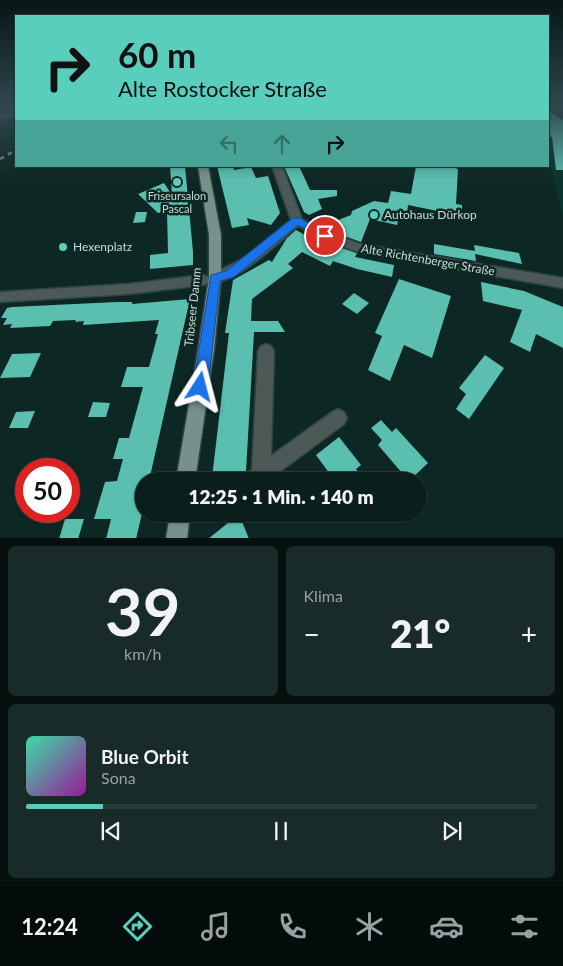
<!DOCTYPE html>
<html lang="de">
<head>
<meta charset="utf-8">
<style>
  body { margin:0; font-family:Lato,sans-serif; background:#182b28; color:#f1f3f6; height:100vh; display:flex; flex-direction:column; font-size:19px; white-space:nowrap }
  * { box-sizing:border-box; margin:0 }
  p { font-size:16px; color:#99a2a3 }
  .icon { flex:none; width:28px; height:28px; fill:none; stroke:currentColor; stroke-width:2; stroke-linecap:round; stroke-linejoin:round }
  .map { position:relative; height:538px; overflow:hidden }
  .sheet { display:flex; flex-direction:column; gap:8px; padding:8px; background:#06100f; flex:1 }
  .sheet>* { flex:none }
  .guide { position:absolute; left:15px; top:15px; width:534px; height:152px; border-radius:0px; box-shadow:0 1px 4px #0004,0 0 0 1px #2a3c3a; background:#5acebd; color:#111; overflow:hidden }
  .speed { position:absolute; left:15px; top:458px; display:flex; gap:10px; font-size:25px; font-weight:700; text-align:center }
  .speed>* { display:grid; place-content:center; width:65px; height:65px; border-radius:50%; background:#0a1e1b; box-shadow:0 1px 4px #0004,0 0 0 1px #2a3c3a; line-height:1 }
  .speed .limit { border:8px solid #d22; background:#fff; color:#111 }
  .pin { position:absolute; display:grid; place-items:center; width:42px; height:42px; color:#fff; margin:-21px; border:2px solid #fff; border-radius:50%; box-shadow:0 1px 5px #0007 }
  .me { position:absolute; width:55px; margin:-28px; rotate:9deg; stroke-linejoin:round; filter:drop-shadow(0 0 4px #0008) }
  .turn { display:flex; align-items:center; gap:18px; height:105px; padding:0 20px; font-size:22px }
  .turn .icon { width:65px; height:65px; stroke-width:2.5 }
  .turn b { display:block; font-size:35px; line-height:42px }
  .lanes { display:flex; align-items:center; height:48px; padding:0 20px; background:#0003; justify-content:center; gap:25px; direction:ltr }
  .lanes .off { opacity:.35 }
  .big { font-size:38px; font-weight:800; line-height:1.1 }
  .sheet .tile { flex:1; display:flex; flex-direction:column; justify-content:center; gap:8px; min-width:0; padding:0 18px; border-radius:8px; background:#182b28 }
  .sheet .dial { align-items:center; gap:0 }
  .dial b { font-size:65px; line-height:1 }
  .song { display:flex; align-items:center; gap:15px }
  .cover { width:60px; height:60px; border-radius:8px; background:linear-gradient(135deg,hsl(160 70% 55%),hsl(300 70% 35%)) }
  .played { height:5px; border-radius:2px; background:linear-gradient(90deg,#5acebd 15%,#2a3c3a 15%) }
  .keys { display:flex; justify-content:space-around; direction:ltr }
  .heat { display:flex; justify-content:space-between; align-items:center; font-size:28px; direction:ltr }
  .sheet .tiles { flex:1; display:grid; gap:8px; grid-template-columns:1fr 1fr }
  .tile:last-child { grid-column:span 2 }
  .trip { position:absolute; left:135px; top:472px; width:292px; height:50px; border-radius:25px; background:#0a1e1b; box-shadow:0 1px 4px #0004,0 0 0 1px #2a3c3a; font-weight:800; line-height:50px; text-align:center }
  .dock { display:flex; height:80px; justify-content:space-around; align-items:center; background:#040c0b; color:#99a2a3 }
  .dock .icon { width:35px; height:35px }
  .dock .current { color:#5acebd }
  .dock b { font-size:22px; color:#f1f3f6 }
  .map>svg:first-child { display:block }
  .built { fill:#0c322d }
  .building { fill:#5bbfb0 }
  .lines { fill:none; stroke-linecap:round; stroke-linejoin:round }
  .minor-casing { stroke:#2b4441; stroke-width:3 }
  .major-casing { stroke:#2b4441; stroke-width:3 }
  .minor { fill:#4d5957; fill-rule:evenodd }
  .major { fill:#77908b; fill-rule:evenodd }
  .rail { stroke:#768a87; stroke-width:2.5; stroke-dasharray:4.5 4.5; stroke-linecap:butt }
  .route { fill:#1a73e8; stroke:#114b97 }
  .poi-dot { fill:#5acebd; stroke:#0d2824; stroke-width:2 }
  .labels { text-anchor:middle; stroke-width:5; stroke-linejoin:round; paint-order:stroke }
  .far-poi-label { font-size:11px; fill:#cbdad7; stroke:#0d2824 }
  .poi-label { font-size:12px; fill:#cbdad7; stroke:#0d2824; text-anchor:start }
  .street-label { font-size:12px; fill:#cbdad7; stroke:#0d2824 }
</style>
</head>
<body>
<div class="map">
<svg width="563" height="539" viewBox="0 0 563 539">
  <rect width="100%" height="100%" fill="#0d2824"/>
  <polygon class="built" points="548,144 563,146 563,220 548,153"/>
  <g class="building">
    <polygon points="548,110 563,121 563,170 556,170 552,137 549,136 548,129"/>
    <polygon points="170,166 185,166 193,252 193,265 150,269 150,255 168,253 167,211 158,213 138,194 164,183 172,195"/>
    <polygon points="217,166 233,166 234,170 251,167 256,178 268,176 280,213 271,225 247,218 249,225 232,228"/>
    <polygon points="284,166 299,166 310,190 337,190 337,196 318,199 322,209 309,215 304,212"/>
    <polygon points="416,166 449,166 458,169 456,204 462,205 462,216 408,205 407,214 400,213 397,225 370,219 361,242 327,230 328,224 351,215 352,211 374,201 388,203 391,191 411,194"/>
    <polygon points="136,212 147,212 145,222 133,223"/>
    <polygon points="296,230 323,245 324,242 357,253 355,257 394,265 392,277 357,269 333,261 330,266 302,252 288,264 293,268 252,299 251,321 278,321 285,332 254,332 246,471 242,478 212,478 229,333 225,333 233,280 269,260 272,262 287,238"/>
    <polygon points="434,244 475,251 474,245 519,253 522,264 475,254 476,261 434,254"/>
    <polygon points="399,279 451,296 432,358 404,345 390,381 368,370 382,336 375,333"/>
    <polygon points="481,282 524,291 563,307 563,348 536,334 530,352 510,342 522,310 483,301"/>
    <polygon points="354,293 369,303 357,314 342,304"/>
    <polygon points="190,299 149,481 144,481 144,505 136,539 106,539 111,519 94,519 105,482 117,481 123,459 113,459 119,438 129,438 143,387 121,387 127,367 149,367 158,334 155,334 159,320 83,325 84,321 75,322 76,320 53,321 50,326 10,328 12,324 3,325 7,318 1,318 7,308 12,307 117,302 132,302 132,304"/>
    <polygon points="41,353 30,377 0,378 12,354"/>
    <polygon points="485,355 504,368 469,419 456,409 466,394 459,388"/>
    <polygon points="93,402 110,403 106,417 88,417"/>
    <polygon points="35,411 28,428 9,428 16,412"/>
    <polygon points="381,420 392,432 396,428 428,463 409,481 378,445 382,440 371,428"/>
    <polygon points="339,437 361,465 356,469 365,481 335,481 316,455"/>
    <polygon points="239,514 249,539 208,539"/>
    <polygon points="65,519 84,519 78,539 59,539"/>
  </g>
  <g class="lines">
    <g class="minor-casing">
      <g id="minor">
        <polygon points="16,110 16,115 0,120 0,115"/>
        <path d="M272,166H282L302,219L329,233L360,244L563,278V288L358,252L321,239L298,226C281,240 233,288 210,281L209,278L210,275L244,258L291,220Z"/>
        <polygon points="203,275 208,277 209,280 208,283 203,285 129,294 0,302 0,292 129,284"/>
        <polygon points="266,344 271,346 274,351 271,456 332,412 338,409 344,412 347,418 344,424 267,481 243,481 245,474 252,470 258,351 261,346"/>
      </g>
    </g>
    <g class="major-casing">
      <g id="major">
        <polygon points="198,166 208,166 221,235 221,278 214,350 195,481 176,481 198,350 209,278 209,235"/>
        <polygon points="170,514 190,514 187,539 166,539"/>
      </g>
    </g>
    <use href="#minor" class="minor"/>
    <use href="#major" class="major"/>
    <polyline class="rail" points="0,159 16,150"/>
  </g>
  <linearGradient id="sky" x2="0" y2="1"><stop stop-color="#071614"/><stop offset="0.59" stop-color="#2f4850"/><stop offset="1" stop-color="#2f4850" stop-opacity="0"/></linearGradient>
  <rect width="563" height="181" fill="url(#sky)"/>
  <polygon class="route" points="293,218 300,218 330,236 329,238 321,238 298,225 234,277 220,281 208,387 206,392 200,394 195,392 193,387 211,275 226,271"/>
  <g class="poi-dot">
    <circle cx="177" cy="182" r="5"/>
    <circle cx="374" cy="215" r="5"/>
    <circle cx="63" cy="247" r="5"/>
  </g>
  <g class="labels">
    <g class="far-poi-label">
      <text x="177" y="200">Friseursalon<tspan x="177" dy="13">Pascal</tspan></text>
    </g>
    <g class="poi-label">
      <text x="384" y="219">Autohaus Dürkop</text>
      <text x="73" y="251">Hexenplatz</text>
    </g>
    <g class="street-label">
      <text transform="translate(428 260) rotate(10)" y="4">Alte Richtenberger Straße</text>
      <text transform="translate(193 307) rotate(-84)" y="4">Tribseer Damm</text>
    </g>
  </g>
</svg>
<div class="speed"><div class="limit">50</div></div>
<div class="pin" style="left:325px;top:236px;background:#d93025"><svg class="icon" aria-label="arrive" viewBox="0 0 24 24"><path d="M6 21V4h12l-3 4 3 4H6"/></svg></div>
<svg class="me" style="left:200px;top:387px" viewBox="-20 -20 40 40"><path d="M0-17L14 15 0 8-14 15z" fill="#1a73e8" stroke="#fff" stroke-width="4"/></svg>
<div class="trip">12:25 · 1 Min. · 140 m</div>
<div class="guide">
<div class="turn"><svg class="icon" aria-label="right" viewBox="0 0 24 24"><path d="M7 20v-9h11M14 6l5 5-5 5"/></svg><div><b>60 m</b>Alte Rostocker Straße</div></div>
<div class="lanes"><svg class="icon off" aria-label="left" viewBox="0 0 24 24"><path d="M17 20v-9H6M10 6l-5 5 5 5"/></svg><svg class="icon off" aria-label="ahead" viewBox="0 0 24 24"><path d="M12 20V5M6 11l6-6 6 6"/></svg><svg class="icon" aria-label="right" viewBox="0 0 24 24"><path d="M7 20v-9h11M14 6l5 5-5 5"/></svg></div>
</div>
</div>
<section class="sheet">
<div class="tiles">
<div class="tile dial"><b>39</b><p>km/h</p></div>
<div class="tile"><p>Klima</p>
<div class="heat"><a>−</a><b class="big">21°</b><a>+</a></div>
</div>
<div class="tile">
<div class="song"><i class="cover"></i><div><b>Blue Orbit</b><p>Sona</p></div></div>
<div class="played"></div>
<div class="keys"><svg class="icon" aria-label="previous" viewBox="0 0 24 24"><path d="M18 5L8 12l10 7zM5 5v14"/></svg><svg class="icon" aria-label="pause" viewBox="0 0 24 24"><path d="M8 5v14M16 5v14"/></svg><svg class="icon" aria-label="next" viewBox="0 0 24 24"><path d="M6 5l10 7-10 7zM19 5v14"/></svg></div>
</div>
</div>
</section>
<nav class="dock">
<b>12:24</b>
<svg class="icon current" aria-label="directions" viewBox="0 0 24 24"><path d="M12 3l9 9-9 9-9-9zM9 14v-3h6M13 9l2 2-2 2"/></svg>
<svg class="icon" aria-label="music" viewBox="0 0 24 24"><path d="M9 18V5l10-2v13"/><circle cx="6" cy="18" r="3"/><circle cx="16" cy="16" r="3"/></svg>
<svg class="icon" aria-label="phone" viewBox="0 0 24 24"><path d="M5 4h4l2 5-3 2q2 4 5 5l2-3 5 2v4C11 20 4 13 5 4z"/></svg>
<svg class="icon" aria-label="climate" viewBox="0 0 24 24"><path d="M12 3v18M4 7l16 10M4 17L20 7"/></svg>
<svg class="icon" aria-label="car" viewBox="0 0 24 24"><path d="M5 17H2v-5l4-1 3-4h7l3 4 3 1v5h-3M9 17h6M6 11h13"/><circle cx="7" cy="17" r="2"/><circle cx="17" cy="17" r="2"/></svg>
<svg class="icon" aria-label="filters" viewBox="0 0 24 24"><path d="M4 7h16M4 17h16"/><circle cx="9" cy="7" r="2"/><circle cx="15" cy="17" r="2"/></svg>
</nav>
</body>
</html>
